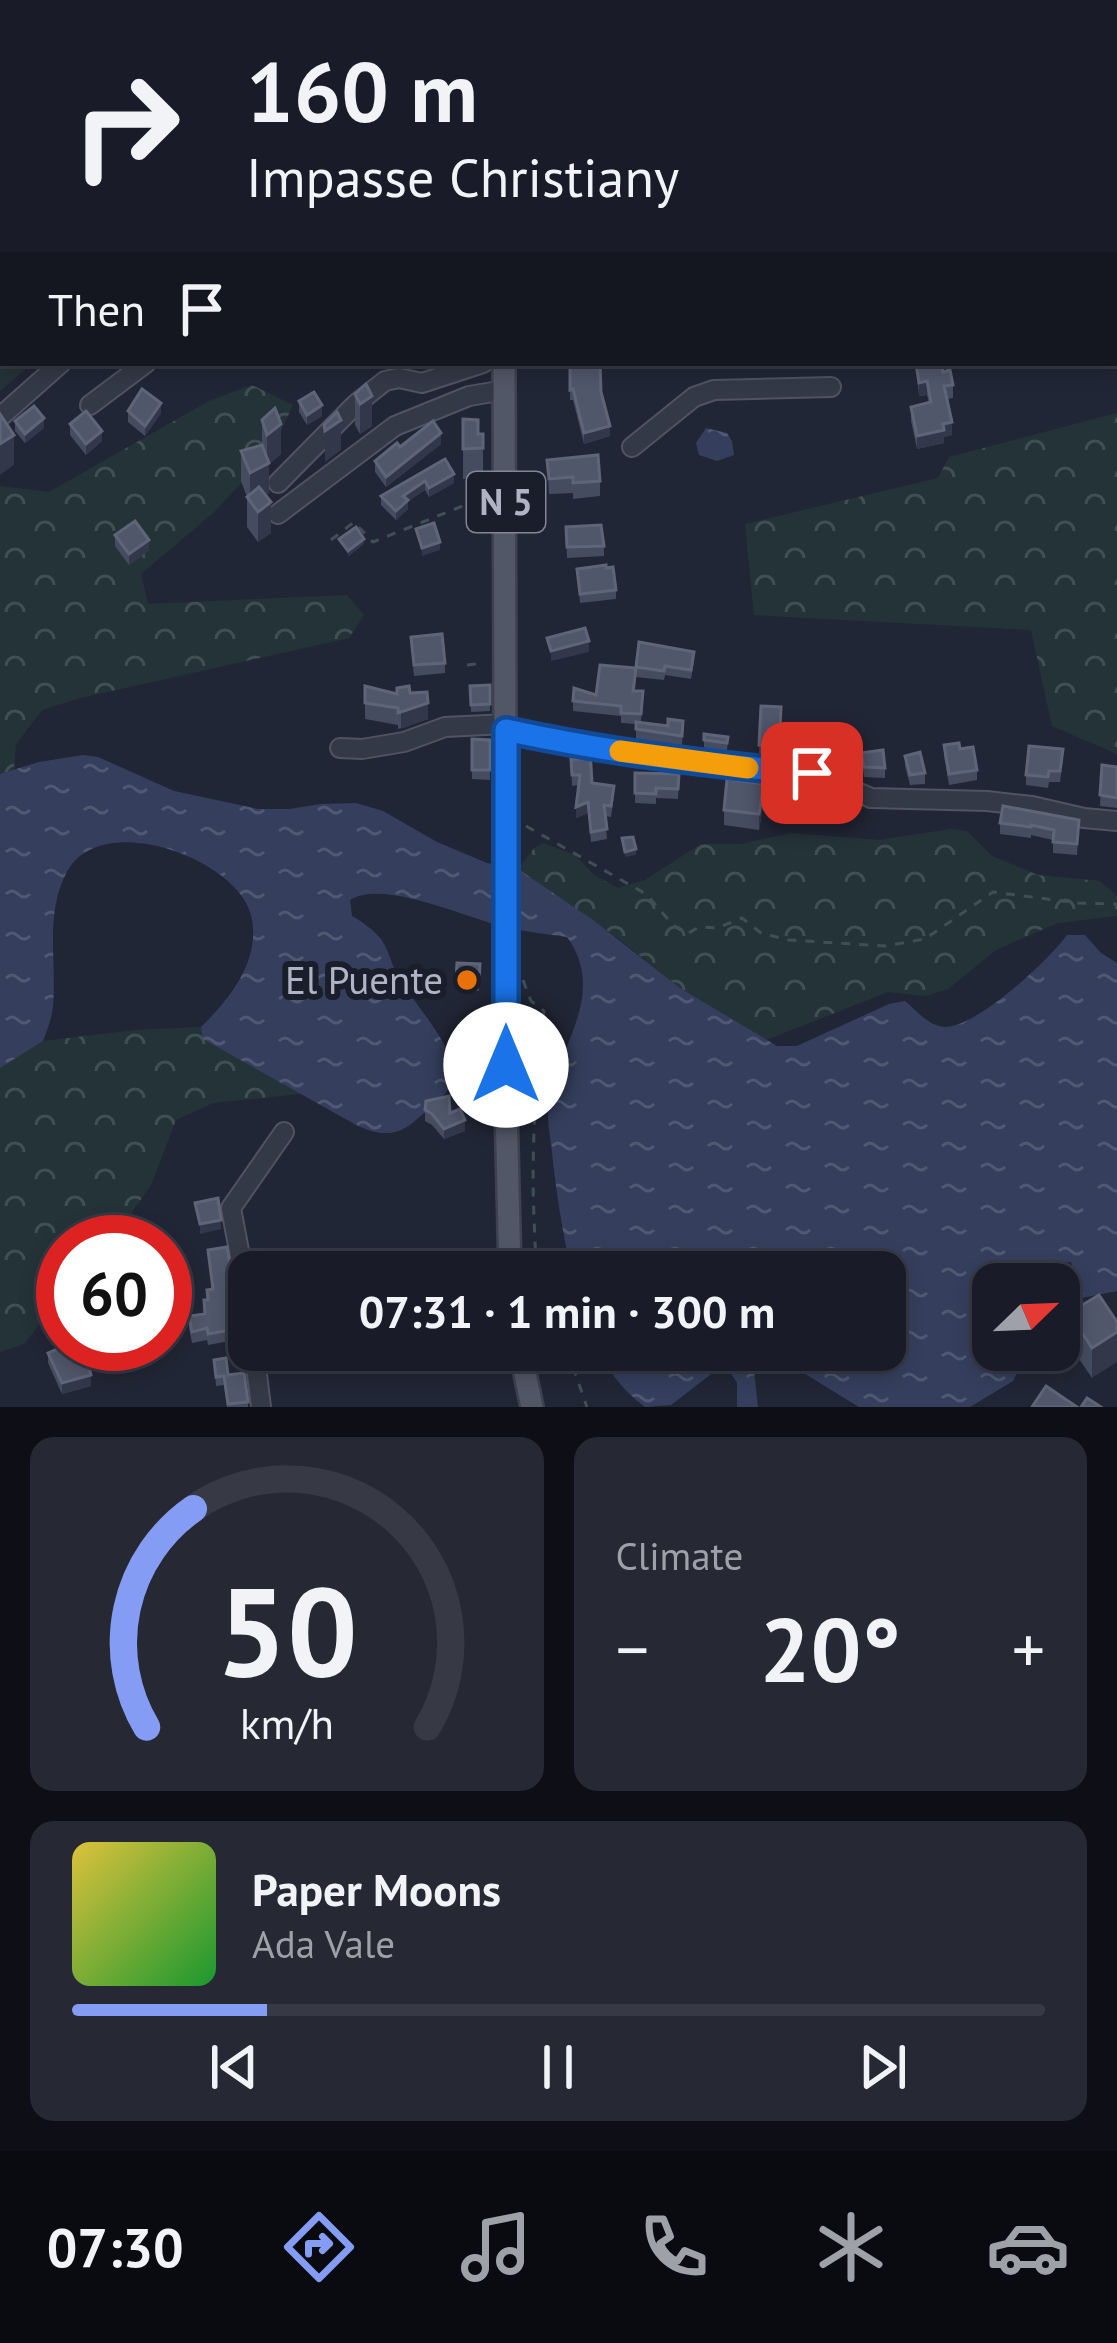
<!DOCTYPE html>
<html lang="en">
<head>
<meta charset="utf-8">
<style>
  body { margin:0; font-family:"PT Sans",sans-serif; background:#262934; color:#f1f3f6; height:100vh; display:flex; flex-direction:column; font-size:45px; white-space:nowrap }
  * { box-sizing:border-box; margin:0 }
  p { font-size:39px; color:#9fa1a8 }
  .icon { flex:none; width:66px; height:66px; fill:none; stroke:currentColor; stroke-width:2; stroke-linecap:round; stroke-linejoin:round }
  .map { position:relative; height:1407px; overflow:hidden }
  .panel { display:flex; flex-direction:column; gap:30px; padding:30px; background:#0e0f16; flex:1 }
  .panel>* { flex:none }
  .banner { position:absolute; left:0px; top:0px; width:1119px; height:366px; box-shadow:0 6px 18px #0003,0 0 0 3px #373a45; background:#191c28; color:#f1f3f6; overflow:hidden }
  .needle { width:78px; rotate:67deg }
  .tools { position:absolute; left:972px; top:1263px; display:grid; gap:24px }
  .tools a { display:grid; place-items:center; width:108px; height:108px; border-radius:24px; background:#191c28; box-shadow:0 6px 18px #0003,0 0 0 3px #373a45; font-size:60px }
  .speed { position:absolute; left:36px; top:1215px; display:flex; gap:24px; font-size:60px; font-weight:700; text-align:center }
  .speed>* { display:grid; place-content:center; width:156px; height:156px; border-radius:50%; background:#191c28; box-shadow:0 6px 18px #0003,0 0 0 3px #373a45; line-height:1 }
  .speed .limit { border:18px solid #d22; background:#fff; color:#111 }
  .pin { position:absolute; display:grid; place-items:center; width:102px; height:102px; color:#fff; margin:-51px; border-radius:24px; box-shadow:0 6px 18px #0006 }
  .me { position:absolute; width:132px; margin:-66px; rotate:0deg; stroke-linejoin:round; filter:drop-shadow(0 0 9px #0008) }
  .turn { display:flex; align-items:center; gap:42px; height:252px; padding:0 48px; font-size:54px }
  .turn .icon { width:156px; height:156px; stroke-width:2.5 }
  .turn b { display:block; font-size:84px; line-height:102px }
  .then { display:flex; align-items:center; height:114px; padding:0 48px; background:#0003; gap:24px; font-size:45px }
  .big { font-size:90px; font-weight:600; line-height:1.1 }
  .panel .card { flex:1; display:flex; flex-direction:column; justify-content:center; gap:18px; min-width:0; padding:0 42px; border-radius:24px; background:#262934 }
  .panel .dial { align-items:center; gap:0 }
  .dial svg { height:312px; overflow:visible; fill:none; stroke:#373a45; stroke-width:7; stroke-linecap:round; text-anchor:middle }
  .dial text { fill:#f1f3f6; stroke:none }
  .song { display:flex; align-items:center; gap:36px }
  .cover { width:144px; height:144px; border-radius:18px; background:linear-gradient(135deg,hsl(50 70% 55%),hsl(130 70% 35%)) }
  .played { height:12px; border-radius:6px; background:linear-gradient(90deg,#849cf3 20%,#373a45 20%) }
  .keys { display:flex; justify-content:space-around; direction:ltr }
  .heat { display:flex; justify-content:space-between; align-items:center; font-size:66px; direction:ltr }
  .panel .tiles { flex:1; display:grid; gap:30px; grid-template-columns:1fr 1fr }
  .card:last-child { grid-column:span 2 }
  .trip { position:absolute; left:228px; top:1251px; width:678px; height:120px; border-radius:24px; background:#191c28; box-shadow:0 6px 18px #0003,0 0 0 3px #373a45; font-weight:600; line-height:120px; text-align:center }
  .tabs { display:flex; height:192px; justify-content:space-around; align-items:center; background:#0a0b10; color:#9fa1a8 }
  .tabs .icon { width:84px; height:84px }
  .tabs .current { color:#849cf3 }
  .tabs b { font-size:54px; color:#f1f3f6 }
  .map>svg:first-child { display:block }
  .forest { fill:url(#forest-crowns) }
  .water { fill:url(#water-ripples) }
  .lines { fill:none; stroke-linecap:round; stroke-linejoin:round }
  .minor-casing { stroke:#4f5362; stroke-width:22 }
  .major-casing { stroke:#3e4250; stroke-width:26 }
  .path { stroke:#404f55; stroke-width:3; stroke-dasharray:9 9; stroke-linecap:butt }
  .minor { stroke:#343947; stroke-width:18 }
  .major { stroke:#525767; stroke-width:21 }
  .wall { fill:#454c5f }
  .shaded-wall { fill:#32384a }
  .building { fill:#50576a; stroke:#5f6578; stroke-width:3 }
  .route-casing { stroke:#114b97; stroke-width:30 }
  .route { stroke:#1a73e8; stroke-width:21 }
  .slow { stroke:#f59e0b; stroke-width:21 }
  .food-dot { fill:#e8710a; stroke:#1a1e2b; stroke-width:4.5 }
  .labels { text-anchor:middle; stroke-width:12; stroke-linejoin:round; paint-order:stroke }
  .shield { fill:#1a1e2b; stroke:#828696; stroke-width:3 }
  .shield-label { font-size:36px; font-weight:bold; fill:#afb3c4 }
  .poi-label { font-size:39px; fill:#afb3c4; stroke:#1a1e2b; text-anchor:end }
</style>
</head>
<body>
<div class="map">
<svg width="1117" height="1407" viewBox="0 0 1117 1407">
  <defs>
    <pattern id="forest-crowns" width="20" height="18" patternUnits="userSpaceOnUse" patternTransform="scale(3)"><rect width="20" height="18" fill="#243338"/><path d="M2 6a3 3 0 1 1 6 0M12 15a3 3 0 1 1 6 0" fill="none" stroke="#414e53"/></pattern>
    <pattern id="water-ripples" width="26" height="14" patternUnits="userSpaceOnUse" patternTransform="scale(3)"><rect width="26" height="14" fill="#353f5d"/><path d="M2 4q2-2 4 0t4 0M15 11q2-2 4 0t4 0" fill="none" stroke="#505873"/></pattern>
  </defs>
  <rect width="100%" height="100%" fill="#212636"/>
  <g class="forest">
    <polygon points="819,0 1108,0 1094,3 820,3"/>
    <polygon points="3,312 3,363 33,363 0,391 0,313"/>
    <polygon points="252,385 293,405 273,449 213,513 141,574 148,604 347,595 364,615 349,638 80,698 42,710 16,744 14,770 0,774 0,486 49,492 209,401"/>
    <polygon points="1117,413 1117,754 1052,726 1031,630 754,615 745,524 938,478 949,457"/>
    <polygon points="951,829 967,831 992,856 1038,875 1100,881 1117,896 1117,916 1057,923 996,950 948,989 925,996 888,992 766,1040 680,988 619,939 518,869 534,848 543,843 575,855 594,875 618,888 645,880 701,844 741,844 791,833 879,840"/>
    <polygon points="201,1027 204,1039 301,1094 213,1103 176,1120 151,1185 130,1215 97,1242 63,1242 63,1294 24,1344 0,1352 0,1068 43,1041 136,1030"/>
  </g>
  <g class="water">
    <polygon points="706,428 727,433 732,441 734,455 717,461 699,455 696,443"/>
    <path d="M83,755L98,757L174,791L258,809H289L321,804L356,803L383,811L437,842L487,863L518,869L593,920L680,988L777,1046H797L889,1004L905,1001C917,1011 928,1026 945,1027C977,1027 1048,961 1067,935H1085L1101,953L1117,963V1291L1061,1302L1057,1274L1074,1270L1071,1262L1041,1264L1046,1284H993V1350H1028L1013,1381L970,1407H859L789,1364L760,1366L754,1371L758,1407H737V1383L728,1368H719L671,1405L645,1407C625,1392 609,1373 599,1350H885V1272H571C563,1232 556,1193 552,1152C551,1140 548,1127 548,1114C551,1052 611,998 567,937C548,934 528,932 509,928C471,920 384,878 350,900L352,916C362,922 374,930 381,939C388,949 391,962 396,973C410,1000 458,1048 453,1078C449,1096 430,1108 417,1119C398,1137 381,1136 358,1126L203,1039L201,1027C230,999 262,959 251,915C238,860 104,809 68,870C44,912 57,960 53,1006C52,1018 47,1030 43,1041L0,1068V774L39,762Z"/>
  </g>
  <g class="lines">
    <g class="minor-casing">
      <g id="minor">
        <polyline points="176,3 179,0"/>
        <polyline points="0,145 3,143"/>
        <polyline points="90,405 146,363"/>
        <polyline points="0,417 61,363"/>
        <polyline points="632,447 694,397 714,390 831,387"/>
        <polyline points="278,483 356,404 385,381 399,378 422,383 483,363"/>
        <polyline points="278,514 395,426 469,396 505,390"/>
        <polyline points="506,730 581,746 743,768 812,773 871,798 987,801 1032,806 1084,818 1117,821"/>
        <polyline points="340,748 362,749 404,742 445,727 506,724"/>
        <polyline points="249,1304 231,1208 284,1132"/>
        <polyline points="254,1350 261,1407"/>
      </g>
    </g>
    <g class="major-casing">
      <g id="major">
        <polyline points="415,0 417,3"/>
        <polyline points="504,363 506,1106 510,1272"/>
        <polyline points="520,1350 532,1407"/>
      </g>
    </g>
    <g class="path">
      <polyline points="1116,80 1117,78"/>
      <polyline points="1116,330 1117,331"/>
      <polyline points="331,540 354,522 373,542 485,497"/>
      <polyline points="467,665 485,663"/>
      <polyline points="526,826 646,894 673,925 687,934 699,927 717,928 742,918 761,933 789,940 885,946 925,939 993,892 1078,903 1117,904"/>
      <path d="M523,980L531,1001L544,1011C536,1080 531,1147 534,1217C535,1235 534,1254 540,1272"/>
      <polyline points="567,1350 587,1407"/>
    </g>
    <use href="#minor" class="minor"/>
    <use href="#major" class="major"/>
  </g>
  <g class="wall">
    <polygon points="570,363 601,392 610,436 584,444 573,400 570,400"/>
    <polygon points="916,364 943,372 953,385 953,398 947,399 952,435 944,437 944,443 917,449 911,421 911,407 929,403 927,395 919,396"/>
    <polygon points="355,394 372,426 360,434 355,425"/>
    <polygon points="299,401 322,416 307,425 299,412"/>
    <polygon points="128,411 161,413 145,436 128,422"/>
    <polygon points="463,419 478,434 483,434 483,478 463,479"/>
    <polygon points="262,420 281,454 269,464 269,493 265,495 271,533 258,542 247,527 247,497 241,481 241,451 262,445"/>
    <polygon points="15,421 44,428 25,443 15,431"/>
    <polygon points="70,424 102,441 86,455 70,435"/>
    <polygon points="441,444 386,487 375,472 375,461 400,447"/>
    <polygon points="445,459 454,483 429,497 425,490 408,501 408,509 396,520 381,505 381,496"/>
    <polygon points="547,460 600,481 600,496 573,499 573,493 549,494"/>
    <polygon points="566,527 604,546 604,556 567,558"/>
    <polygon points="115,535 149,550 129,565 115,546"/>
    <polygon points="577,569 616,590 616,599 580,603"/>
    <polygon points="411,647 445,663 445,673 414,676"/>
    <polygon points="694,661 691,679 665,675 664,680 636,677 636,667"/>
    <polygon points="636,678 635,691 643,691 641,722 668,726 683,721 682,746 636,740 636,724 621,723 621,716 573,711 573,701 596,695"/>
    <polygon points="490,685 490,711 471,712 470,686"/>
    <polygon points="365,686 397,694 410,693 428,719 398,729 398,725 365,719"/>
    <polygon points="761,706 780,729 787,730 786,758 759,756"/>
    <polygon points="704,734 728,737 727,752 704,749"/>
    <polygon points="472,739 490,740 490,780 472,779"/>
    <polygon points="944,745 960,749 977,770 977,780 949,785 944,756"/>
    <polygon points="842,747 837,769 806,759 806,750"/>
    <polygon points="861,753 885,768 885,778 864,777"/>
    <polygon points="905,756 925,773 925,784 910,785 905,766"/>
    <polygon points="571,759 592,783 614,796 611,817 605,816 607,839 591,842 588,813 576,818 579,785 572,786"/>
    <polygon points="1063,760 1060,782 1049,782 1048,788 1026,785 1026,775"/>
    <polygon points="1102,765 1117,767 1117,808 1100,806"/>
    <polygon points="635,773 679,774 678,799 656,798 656,804 635,803"/>
    <polygon points="764,800 759,830 724,825 724,810"/>
    <polygon points="813,801 811,821 795,819 795,808"/>
    <polygon points="1079,820 1077,855 1053,853 1053,840 1031,835 1031,838 1000,834 1000,823"/>
    <polygon points="457,963 480,964 479,991 456,989"/>
    <polygon points="425,1110 450,1113 465,1131 444,1139 432,1125 425,1121"/>
    <polygon points="208,1250 241,1328 241,1339 208,1345 207,1340 192,1343 189,1328 189,1316 204,1314 204,1300 207,1300 207,1290 212,1289"/>
    <polygon points="1099,1295 1092,1378 1069,1344 1069,1313"/>
    <polygon points="48,1353 91,1386 62,1394 48,1363"/>
    <polygon points="214,1360 248,1402 248,1407 227,1407 224,1385 216,1386"/>
  </g>
  <g class="shaded-wall">
    <polygon points="927,381 927,395 919,396 919,383"/>
    <polygon points="372,396 372,426 360,434 360,404"/>
    <polygon points="161,403 161,413 145,436 145,426"/>
    <polygon points="322,405 322,416 307,425 307,415"/>
    <polygon points="44,418 44,428 25,443 25,434"/>
    <polygon points="341,420 341,450 325,462 325,431"/>
    <polygon points="952,422 952,435 944,437 944,443 917,449 917,436 943,424"/>
    <polygon points="281,424 281,454 269,464 269,493 250,503 250,473 267,463 267,435"/>
    <polygon points="610,426 610,436 584,444 584,433"/>
    <polygon points="102,431 102,441 86,455 86,444"/>
    <polygon points="441,433 441,444 386,487 386,477"/>
    <polygon points="14,435 14,465 0,475 0,444"/>
    <polygon points="454,474 454,483 429,497 429,488"/>
    <polygon points="425,481 425,490 408,501 408,509 396,520 396,511 403,496"/>
    <polygon points="271,502 271,533 258,542 258,512"/>
    <polygon points="364,539 364,544 348,557 348,551"/>
    <polygon points="149,540 149,550 129,565 129,554"/>
    <polygon points="440,542 440,550 422,556 422,548"/>
    <polygon points="589,641 589,652 551,661 551,651"/>
    <polygon points="428,703 428,719 401,729 401,712"/>
    <polygon points="764,784 764,800 759,830 759,814"/>
    <polygon points="588,802 588,813 576,818 576,807"/>
    <polygon points="636,849 636,855 625,857 625,852"/>
    <polygon points="465,1120 465,1131 444,1139 444,1129"/>
    <polygon points="221,1220 221,1229 200,1234 200,1224"/>
    <polygon points="1117,1332 1117,1362 1092,1378 1092,1348"/>
    <polygon points="277,1350 297,1350 277,1355"/>
    <polygon points="91,1375 91,1386 62,1394 62,1383"/>
  </g>
  <g class="building">
    <polygon points="570,363 600,363 601,392 610,426 584,433 573,389 570,390"/>
    <polygon points="941,363 943,372 950,370 953,385 944,386 952,422 943,424 944,430 917,436 911,407 931,402 927,381 919,383 916,364"/>
    <polygon points="366,384 372,396 360,404 355,394"/>
    <polygon points="142,389 161,403 145,426 128,411"/>
    <polygon points="314,392 322,405 307,415 299,401"/>
    <polygon points="34,406 44,418 25,434 15,421"/>
    <polygon points="275,408 281,424 267,435 262,420"/>
    <polygon points="86,411 102,431 86,444 70,424"/>
    <polygon points="337,412 341,420 325,431 324,425"/>
    <polygon points="0,414 14,435 0,444"/>
    <polygon points="463,419 478,420 478,434 483,434 483,448 463,449"/>
    <polygon points="433,421 441,433 386,477 375,461 397,443 400,447"/>
    <polygon points="262,445 269,463 250,473 241,451"/>
    <polygon points="598,455 600,481 573,483 573,477 549,479 547,460"/>
    <polygon points="445,459 454,474 429,488 425,481 403,496 408,500 396,511 381,496"/>
    <polygon points="259,487 271,502 258,512 247,497"/>
    <polygon points="135,521 149,540 129,554 115,535"/>
    <polygon points="434,523 440,542 422,548 416,529"/>
    <polygon points="601,525 604,546 567,547 566,527"/>
    <polygon points="356,527 364,539 348,551 339,539"/>
    <polygon points="606,565 606,568 613,567 616,590 580,594 577,569"/>
    <polygon points="585,628 589,641 551,651 547,638"/>
    <polygon points="442,634 445,663 414,665 411,637"/>
    <polygon points="639,642 694,652 691,670 665,666 664,671 636,667"/>
    <polygon points="600,665 636,668 633,691 643,691 641,714 621,713 621,706 573,701 574,688 596,695"/>
    <polygon points="490,685 490,704 471,705 470,686"/>
    <polygon points="365,686 397,694 397,688 409,686 410,693 427,692 428,703 398,713 398,708 365,703"/>
    <polygon points="761,706 781,707 780,729 787,730 786,747 759,745"/>
    <polygon points="668,719 683,721 682,736 636,729 636,722 668,726"/>
    <polygon points="810,731 842,738 837,760 806,750"/>
    <polygon points="704,734 728,737 727,743 704,740"/>
    <polygon points="472,739 490,740 490,770 472,770"/>
    <polygon points="959,743 960,749 973,747 977,770 949,774 944,745"/>
    <polygon points="1029,746 1063,749 1060,771 1049,771 1048,777 1026,775"/>
    <polygon points="583,749 590,750 592,783 614,786 611,806 604,805 607,829 591,832 588,802 576,807 580,775 572,775 571,759 582,759"/>
    <polygon points="883,750 885,768 864,767 861,753"/>
    <polygon points="920,752 925,773 910,775 905,756"/>
    <polygon points="1102,765 1117,767 1117,798 1100,795"/>
    <polygon points="635,773 679,774 678,789 656,788 656,794 635,793"/>
    <polygon points="727,779 764,784 759,814 724,810"/>
    <polygon points="797,790 813,791 811,810 795,808"/>
    <polygon points="1003,806 1079,820 1077,844 1053,842 1054,830 1031,825 1031,827 1000,823"/>
    <polygon points="633,837 636,849 625,852 622,838"/>
    <polygon points="457,963 480,964 479,981 456,980"/>
    <polygon points="449,1096 450,1113 460,1109 465,1120 444,1129 432,1114 425,1110 426,1101"/>
    <polygon points="218,1198 221,1220 200,1224 195,1203"/>
    <polygon points="227,1247 241,1328 208,1334 207,1328 192,1332 189,1316 205,1314 204,1300 208,1300 207,1290 213,1289 208,1250"/>
    <polygon points="1099,1295 1117,1322 1117,1332 1092,1348 1069,1313"/>
    <polygon points="69,1344 83,1344 91,1375 62,1383 48,1353"/>
    <polygon points="226,1358 228,1375 244,1373 248,1402 228,1404 224,1376 216,1377 214,1360"/>
    <polygon points="1046,1386 1077,1407 1032,1407"/>
    <polygon points="1087,1398 1101,1407 1081,1407"/>
  </g>
  <g class="lines">
    <g class="route-casing">
      <path id="route" d="M506,1065V730C607,752 710,765 812,773"/>
    </g>
    <use href="#route" class="route"/>
    <polyline class="slow" points="620,751 748,768"/>
  </g>
  <circle class="food-dot" cx="467" cy="980" r="12"/>
  <g class="labels">
    <rect class="shield" x="467" y="472" width="78" height="60" rx="9"/>
    <g class="shield-label">
      <text x="506" y="515">N 5</text>
    </g>
    <g class="poi-label">
      <text x="443" y="994">El Puente</text>
    </g>
  </g>
</svg>
<div class="tools">
<a><svg class="needle" viewBox="-14 -14 28 28"><path d="M0-13l5 13h-10z" fill="#e53935"/><path d="M0 13l5-13h-10z" fill="#9fa1a8"/></svg></a>
</div>
<div class="speed"><div class="limit">60</div></div>
<div class="pin" style="left:812px;top:773px;background:#d93025"><svg class="icon" aria-label="arrive" viewBox="0 0 24 24"><path d="M6 21V4h12l-3 4 3 4H6"/></svg></div>
<svg class="me" style="left:506px;top:1065px" viewBox="-20 -20 40 40"><circle r="19" fill="#fff"/><path d="M0-13L10 11 0 6-10 11z" fill="#1a73e8"/></svg>
<div class="trip">07:31 · 1 min · 300 m</div>
<div class="banner">
<div class="turn"><svg class="icon" aria-label="right" viewBox="0 0 24 24"><path d="M7 20v-9h11M14 6l5 5-5 5"/></svg><div><b>160 m</b>Impasse Christiany</div></div>
<div class="then">Then<svg class="icon" aria-label="arrive" viewBox="0 0 24 24"><path d="M6 21V4h12l-3 4 3 4H6"/></svg></div>
</div>
</div>
<section class="panel">
<div class="tiles">
<div class="card dial"><svg viewBox="0 0 100 80">
<path d="M14 69A42 42 0 1 1 86 69"/>
<path d="M14 69A42 42 0 0 1 26 13" stroke="#849cf3"/>
<text x="50" y="56" font-size="32" font-weight="700">50</text>
<text x="50" y="72" font-size="11">km/h</text>
</svg></div>
<div class="card"><p>Climate</p>
<div class="heat"><a>−</a><b class="big">20°</b><a>+</a></div>
</div>
<div class="card">
<div class="song"><i class="cover"></i><div><b>Paper Moons</b><p>Ada Vale</p></div></div>
<div class="played"></div>
<div class="keys"><svg class="icon" aria-label="previous" viewBox="0 0 24 24"><path d="M18 5L8 12l10 7zM5 5v14"/></svg><svg class="icon" aria-label="pause" viewBox="0 0 24 24"><path d="M8 5v14M16 5v14"/></svg><svg class="icon" aria-label="next" viewBox="0 0 24 24"><path d="M6 5l10 7-10 7zM19 5v14"/></svg></div>
</div>
</div>
</section>
<nav class="tabs">
<b>07:30</b>
<svg class="icon current" aria-label="directions" viewBox="0 0 24 24"><path d="M12 3l9 9-9 9-9-9zM9 14v-3h6M13 9l2 2-2 2"/></svg>
<svg class="icon" aria-label="music" viewBox="0 0 24 24"><path d="M9 18V5l10-2v13"/><circle cx="6" cy="18" r="3"/><circle cx="16" cy="16" r="3"/></svg>
<svg class="icon" aria-label="phone" viewBox="0 0 24 24"><path d="M5 4h4l2 5-3 2q2 4 5 5l2-3 5 2v4C11 20 4 13 5 4z"/></svg>
<svg class="icon" aria-label="climate" viewBox="0 0 24 24"><path d="M12 3v18M4 7l16 10M4 17L20 7"/></svg>
<svg class="icon" aria-label="car" viewBox="0 0 24 24"><path d="M5 17H2v-5l4-1 3-4h7l3 4 3 1v5h-3M9 17h6M6 11h13"/><circle cx="7" cy="17" r="2"/><circle cx="17" cy="17" r="2"/></svg>
</nav>
</body>
</html>
